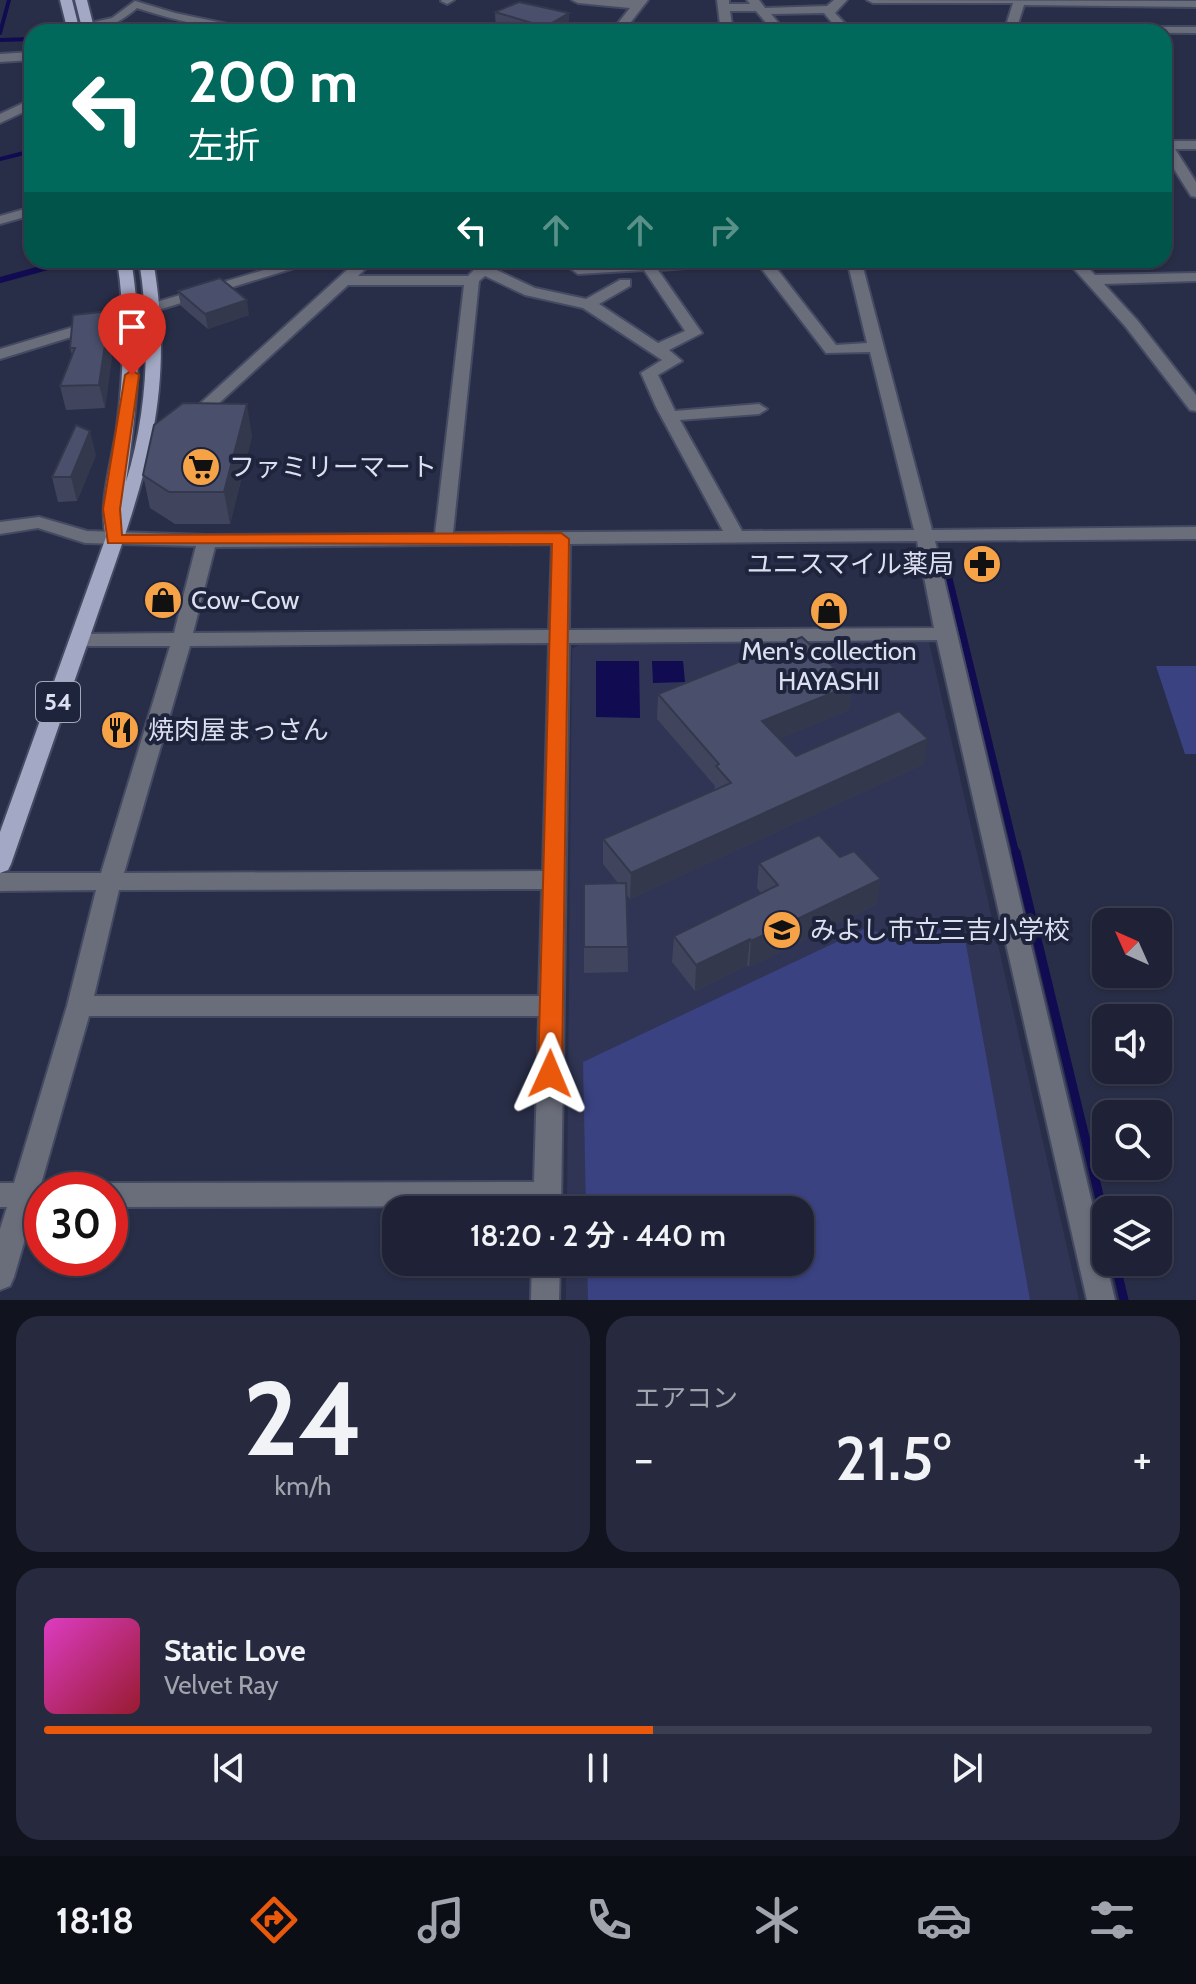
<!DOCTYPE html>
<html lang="ja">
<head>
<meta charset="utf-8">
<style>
  body { margin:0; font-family:Cabin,"Noto Sans JP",sans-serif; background:#272a3e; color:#f1f3f6; height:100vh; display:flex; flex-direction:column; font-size:30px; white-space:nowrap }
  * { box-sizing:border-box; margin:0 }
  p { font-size:26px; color:#a1a4ad }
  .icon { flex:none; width:44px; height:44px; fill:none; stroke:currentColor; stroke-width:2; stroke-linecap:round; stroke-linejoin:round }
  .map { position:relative; height:1300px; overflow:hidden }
  .drawer { display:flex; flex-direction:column; gap:16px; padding:16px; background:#11131e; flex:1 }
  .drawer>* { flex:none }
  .guide { position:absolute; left:24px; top:24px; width:1148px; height:244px; border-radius:24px; box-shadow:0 2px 6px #0004,0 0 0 2px #3c3f51; background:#00695c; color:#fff; overflow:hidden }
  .needle { width:52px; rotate:315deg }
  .fabs { position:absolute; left:1092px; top:908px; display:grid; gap:16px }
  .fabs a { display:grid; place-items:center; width:80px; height:80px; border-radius:16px; background:#1f2236; box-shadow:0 2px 6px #0004,0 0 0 2px #3c3f51; font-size:40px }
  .speed { position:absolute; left:24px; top:1172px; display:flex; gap:16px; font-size:40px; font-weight:700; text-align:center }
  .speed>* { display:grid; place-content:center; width:104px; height:104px; border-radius:50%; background:#1f2236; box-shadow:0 2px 6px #0004,0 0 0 2px #3c3f51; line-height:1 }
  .speed .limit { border:12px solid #d22; background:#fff; color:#111 }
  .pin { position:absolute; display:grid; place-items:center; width:68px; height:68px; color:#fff; margin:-82px -34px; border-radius:50% 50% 50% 0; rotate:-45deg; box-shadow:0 0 8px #0007 }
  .pin .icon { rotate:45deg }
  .me { position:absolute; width:88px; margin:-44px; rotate:1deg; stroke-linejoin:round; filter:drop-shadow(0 0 6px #0008) }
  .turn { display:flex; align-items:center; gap:28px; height:168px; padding:0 32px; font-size:36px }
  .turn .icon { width:104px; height:104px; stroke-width:2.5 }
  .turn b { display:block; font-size:56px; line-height:68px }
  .lanes { display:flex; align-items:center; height:76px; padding:0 32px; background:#0003; justify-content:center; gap:40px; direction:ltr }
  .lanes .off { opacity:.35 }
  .big { font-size:60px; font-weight:600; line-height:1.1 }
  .drawer .widget { flex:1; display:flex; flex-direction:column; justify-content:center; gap:12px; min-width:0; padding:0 28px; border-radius:24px; background:#272a3e }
  .drawer .dial { align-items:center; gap:0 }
  .dial b { font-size:104px; line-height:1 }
  .song { display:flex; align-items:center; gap:24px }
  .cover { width:96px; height:96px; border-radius:12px; background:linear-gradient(135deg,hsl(310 70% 55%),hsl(350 70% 35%)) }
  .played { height:8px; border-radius:4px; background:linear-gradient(90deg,#ea580c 55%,#3c3f51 55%) }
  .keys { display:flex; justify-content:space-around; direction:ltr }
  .heat { display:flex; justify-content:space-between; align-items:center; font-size:44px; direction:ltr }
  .drawer .tiles { flex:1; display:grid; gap:16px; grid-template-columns:1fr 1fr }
  .widget:last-child { grid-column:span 2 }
  .trip { position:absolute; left:382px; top:1196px; width:432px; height:80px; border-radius:24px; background:#1f2236; box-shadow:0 2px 6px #0004,0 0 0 2px #3c3f51; font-weight:600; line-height:80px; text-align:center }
  .menu { display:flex; height:128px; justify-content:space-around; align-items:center; background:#0c0e16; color:#a1a4ad }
  .menu .icon { width:56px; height:56px }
  .menu .on { color:#ea580c }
  .menu b { font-size:36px; color:#f1f3f6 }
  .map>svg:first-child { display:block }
  .built { fill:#303555 }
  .green { fill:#3a4282 }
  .water { fill:#110b51 }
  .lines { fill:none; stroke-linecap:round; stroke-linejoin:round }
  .stream-far3 { stroke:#110b51; stroke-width:4 }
  .stream-far2 { stroke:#110b51; stroke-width:6 }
  .stream-far1 { stroke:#110b51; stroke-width:7 }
  .stream { stroke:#110b51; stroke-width:9 }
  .minor-casing { stroke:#454a63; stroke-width:4 }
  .major-casing { stroke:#454a63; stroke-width:4 }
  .minor { fill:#6a6d7a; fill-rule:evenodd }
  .major { fill:#a3a9c4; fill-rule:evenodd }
  .wall { fill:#40455d }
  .shaded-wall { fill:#34384c }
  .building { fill:#4a506c; stroke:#34384c; stroke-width:2 }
  .route { fill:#ea580c; stroke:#983908; stroke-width:2 }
  .labels { text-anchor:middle; stroke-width:8; stroke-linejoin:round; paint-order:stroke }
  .shield { fill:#1f243d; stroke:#a3a7ba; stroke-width:2 }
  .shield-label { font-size:24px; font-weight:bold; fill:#dbdff0 }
  .poi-label { font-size:26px; fill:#dbdff0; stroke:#1f243d; text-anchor:start }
</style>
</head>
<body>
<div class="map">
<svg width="1196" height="1300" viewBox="0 0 1196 1300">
  <rect width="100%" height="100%" fill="#292e48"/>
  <polygon class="built" points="929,642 1079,1300 566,1300 566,1262 800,1262 800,1210 567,1210 572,649 580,644"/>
  <g class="green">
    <polygon points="1156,666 1196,666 1196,754 1185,754"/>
    <polygon points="962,922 1030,1300 588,1300 587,1262 800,1262 800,1210 586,1210 583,1062 864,929 913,939"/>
  </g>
  <g class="water">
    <polygon points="596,661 639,661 640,718 596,717"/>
    <polygon points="652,661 683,661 685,682 653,683"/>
  </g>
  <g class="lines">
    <g class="stream-far3">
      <polyline points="137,32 183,22"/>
      <polyline points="0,33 9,0"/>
      <polyline points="0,40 32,39"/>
      <polyline points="0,159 32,151"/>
    </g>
    <polyline class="stream-far2" points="0,280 73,260"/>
    <polyline class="stream-far1" points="948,574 1016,854"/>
    <g class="stream">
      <polyline points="1016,852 1106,1224"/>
      <polyline points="1115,1262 1124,1300"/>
    </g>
    <g class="minor-casing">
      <g id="minor">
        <polygon points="454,0 447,4 441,1 442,0"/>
        <polygon points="572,0 648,0 623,32 611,32 630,8 578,3"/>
        <polygon points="717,0 729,0 729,4 750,4 747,0 759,0 765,8 827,6 834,0 847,0 835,13 853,32 840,32 824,13 771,14 786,32 774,32 756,11 730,11 733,32 721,32"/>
        <polygon points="867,0 1196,1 1196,7 1024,5 1017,27 1196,27 1196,33 1004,32 1013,3 873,3"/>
        <path d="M135,1L175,13L265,32C221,32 178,21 137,8C123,20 99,36 81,25L112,18Z"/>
        <polygon points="32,52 32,60 0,62 0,54"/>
        <polygon points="32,99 32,108 0,123 0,114"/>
        <polygon points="1164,138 1170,141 1196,141 1196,149 1175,149 1196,182 1196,197 1191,196 1164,153"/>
        <polygon points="32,207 32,215 0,224 0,216"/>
        <polygon points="297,260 320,260 0,359 0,349"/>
        <path d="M358,260H374L358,276H468L484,260H498L492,268L535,288L586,299L620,280H630V286L599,304L658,343L685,331L644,270L578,274L559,260H575L581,265L645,260H749L742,264L658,270L702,333L669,350L682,361L658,375L675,411L759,404L767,409L759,414L680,420L742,531L914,530L870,352L826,353L755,260H770L836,345L867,343L847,260H861L932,530L1196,527V539L935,541L1115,1300H1087L937,640L569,643L561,1210H533V1206L110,1207V1190H99L110,1183L534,1182L539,1016H89L41,1184L53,1190H42V1208H34L14,1277L10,1286L0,1290V1229L7,1207H0V1183H14L67,1006L96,890L0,891V873H101L170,646H80L70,640L80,634L174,633L196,546L85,543L38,528L0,534V522L39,517L87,531L207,535L435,534L464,285H348L195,425L189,426L181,421ZM485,276L525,295L583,308L662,360L641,373L656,407L723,531L453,533L479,281ZM917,541L934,628L569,630L570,544ZM552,544L549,630L193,633L215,547ZM549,643L543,871L124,873L190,646ZM542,889L539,996H94L119,890Z"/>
        <polygon points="1066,260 1081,260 1095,275 1196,273 1196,281 1104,284 1137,320 1196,395 1196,411 1190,410 1125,326"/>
        <polygon points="532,1262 560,1262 559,1300 531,1300"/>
      </g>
    </g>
    <g class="major-casing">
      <g id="major">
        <polygon points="60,0 72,0 80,32 68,32"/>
        <polygon points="75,0 87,0 95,32 83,32"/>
        <path d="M117,260H131C144,335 137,408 126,482C148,411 151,334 139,260H153C178,402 140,491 95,622C67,702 39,783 11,864L8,870L0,873V832L106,537C98,503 112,462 117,427C124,371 126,316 117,260Z"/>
      </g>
    </g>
    <use href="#minor" class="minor"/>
    <use href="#major" class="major"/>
  </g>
  <g class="wall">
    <polygon points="495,12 569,32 496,32"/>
    <polygon points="178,291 249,315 208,329 181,306"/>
    <polygon points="115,334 105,408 66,410 60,386 72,355 70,348"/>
    <polygon points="252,436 230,524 175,524 150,508 143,475"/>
    <polygon points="96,455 77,501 58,502 52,477"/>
    <polygon points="852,685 849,710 779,739 796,756 924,764 630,899 627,895 628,972 584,973 584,884 618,883 603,864 603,839 714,790 715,786 657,719 658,694"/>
    <polygon points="759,863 877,904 749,967 747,965 695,991 672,962 674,936 761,893 757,888"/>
  </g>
  <g class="shaded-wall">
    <polygon points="569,13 569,32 545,32 545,27"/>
    <polygon points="247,300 249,315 208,329 205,314"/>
    <polygon points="110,311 115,334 105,408 99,385"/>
    <polygon points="247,404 252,436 230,524 224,492"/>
    <polygon points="90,431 96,455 77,501 71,477"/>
    <polygon points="852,685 849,710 760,747 762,721"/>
    <polygon points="928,739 924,764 630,899 631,873"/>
    <polygon points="881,879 877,904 749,967 751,941"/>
    <polygon points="750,939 747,965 695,991 696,965"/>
  </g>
  <g class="building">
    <polygon points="519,2 569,13 545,27 495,12"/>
    <polygon points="220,278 247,300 205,314 178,291"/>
    <polygon points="110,311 99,385 60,386 75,348 70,348 73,315"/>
    <polygon points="183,403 247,404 224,492 169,492 143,475 154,425"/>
    <polygon points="76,425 90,431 71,477 52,477"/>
    <polygon points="802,637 852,685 762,721 796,756 899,711 928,739 631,873 603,839 731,783 716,766 719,764 658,694"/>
    <polygon points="819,835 840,857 854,851 881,879 751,941 750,939 696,965 674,936 778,885 759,863"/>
    <polygon points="626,883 628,947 584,947 584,884"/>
  </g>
  <polygon class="route" points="132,370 139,375 120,509 122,535 561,533 569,539 562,1074 558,1081 550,1084 542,1081 538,1074 552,544 108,543 103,509 125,375"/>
  <defs>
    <g id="supermarket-disc" transform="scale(2)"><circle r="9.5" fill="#f6a247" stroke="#1f243d"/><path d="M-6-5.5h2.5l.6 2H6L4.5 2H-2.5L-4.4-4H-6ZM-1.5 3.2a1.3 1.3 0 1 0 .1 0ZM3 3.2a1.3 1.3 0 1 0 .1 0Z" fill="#111"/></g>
    <g id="pharmacy-disc" transform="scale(2)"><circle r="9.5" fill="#f6a247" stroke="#1f243d"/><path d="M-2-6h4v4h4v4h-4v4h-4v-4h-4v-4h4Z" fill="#111"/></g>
    <g id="shop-disc" transform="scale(2)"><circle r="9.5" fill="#f6a247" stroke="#1f243d"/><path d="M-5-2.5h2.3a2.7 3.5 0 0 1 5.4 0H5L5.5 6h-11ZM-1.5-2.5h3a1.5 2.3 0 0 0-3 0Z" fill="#111"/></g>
    <g id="restaurant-disc" transform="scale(2)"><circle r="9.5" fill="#f6a247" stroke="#1f243d"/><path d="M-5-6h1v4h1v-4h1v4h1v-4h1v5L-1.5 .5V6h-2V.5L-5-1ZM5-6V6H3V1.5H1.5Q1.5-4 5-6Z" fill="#111"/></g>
    <g id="school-disc" transform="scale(2)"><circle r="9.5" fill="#f6a247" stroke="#1f243d"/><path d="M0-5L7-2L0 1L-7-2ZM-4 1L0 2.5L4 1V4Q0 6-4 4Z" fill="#111"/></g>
  </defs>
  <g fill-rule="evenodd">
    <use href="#supermarket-disc" x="201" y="467"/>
    <use href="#pharmacy-disc" x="982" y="564"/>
    <use href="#shop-disc" x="163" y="600"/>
    <use href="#shop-disc" x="829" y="611"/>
    <use href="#restaurant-disc" x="120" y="730"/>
    <use href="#school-disc" x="782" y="930"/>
  </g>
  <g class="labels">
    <rect class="shield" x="36" y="682" width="44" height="40" rx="6"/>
    <g class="shield-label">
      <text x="58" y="710">54</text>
    </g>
    <g class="poi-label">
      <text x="229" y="476">ファミリーマート</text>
      <text x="954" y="573" text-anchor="end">ユニスマイル薬局</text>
      <text x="191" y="609">Cow-Cow</text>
      <text x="829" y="660" text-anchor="middle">Men's collection<tspan x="829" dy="30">HAYASHI</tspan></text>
      <text x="148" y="739">焼肉屋まっさん</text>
      <text x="810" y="939">みよし市立三吉小学校</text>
    </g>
  </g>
</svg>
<div class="fabs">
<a><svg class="needle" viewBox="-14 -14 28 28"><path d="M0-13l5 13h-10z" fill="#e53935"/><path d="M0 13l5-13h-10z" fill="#a1a4ad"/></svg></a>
<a><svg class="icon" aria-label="sound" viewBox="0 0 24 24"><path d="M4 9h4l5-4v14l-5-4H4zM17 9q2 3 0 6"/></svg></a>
<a><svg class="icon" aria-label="search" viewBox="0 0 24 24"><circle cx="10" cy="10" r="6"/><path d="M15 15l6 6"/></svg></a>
<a><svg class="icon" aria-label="layers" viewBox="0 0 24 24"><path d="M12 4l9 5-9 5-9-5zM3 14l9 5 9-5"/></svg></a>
</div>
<div class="speed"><div class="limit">30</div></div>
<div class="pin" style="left:132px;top:375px;background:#d93025"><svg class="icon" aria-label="arrive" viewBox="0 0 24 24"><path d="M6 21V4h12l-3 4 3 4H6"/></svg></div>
<svg class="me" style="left:550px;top:1074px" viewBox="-20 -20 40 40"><path d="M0-17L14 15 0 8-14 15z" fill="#ea580c" stroke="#fff" stroke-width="4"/></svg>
<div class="trip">18:20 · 2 分 · 440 m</div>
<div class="guide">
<div class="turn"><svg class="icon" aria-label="left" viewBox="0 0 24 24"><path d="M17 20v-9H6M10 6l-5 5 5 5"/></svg><div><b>200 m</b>左折</div></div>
<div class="lanes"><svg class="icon" aria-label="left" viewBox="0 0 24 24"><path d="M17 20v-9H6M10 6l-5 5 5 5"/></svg><svg class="icon off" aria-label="ahead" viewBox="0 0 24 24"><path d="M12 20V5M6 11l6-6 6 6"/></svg><svg class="icon off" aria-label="ahead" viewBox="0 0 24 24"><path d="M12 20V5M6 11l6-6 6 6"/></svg><svg class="icon off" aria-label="right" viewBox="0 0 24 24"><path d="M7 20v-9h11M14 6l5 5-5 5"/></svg></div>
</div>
</div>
<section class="drawer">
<div class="tiles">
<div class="widget dial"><b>24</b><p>km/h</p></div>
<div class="widget"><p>エアコン</p>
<div class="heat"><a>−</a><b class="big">21.5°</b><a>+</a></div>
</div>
<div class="widget">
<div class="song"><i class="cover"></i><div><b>Static Love</b><p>Velvet Ray</p></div></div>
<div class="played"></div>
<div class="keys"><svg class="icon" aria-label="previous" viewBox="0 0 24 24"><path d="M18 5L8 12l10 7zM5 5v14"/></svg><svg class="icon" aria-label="pause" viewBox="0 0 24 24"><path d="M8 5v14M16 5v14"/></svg><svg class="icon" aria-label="next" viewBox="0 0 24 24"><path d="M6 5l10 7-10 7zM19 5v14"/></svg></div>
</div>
</div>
</section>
<nav class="menu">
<b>18:18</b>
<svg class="icon on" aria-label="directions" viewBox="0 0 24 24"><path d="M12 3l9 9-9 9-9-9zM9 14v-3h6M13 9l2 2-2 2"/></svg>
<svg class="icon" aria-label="music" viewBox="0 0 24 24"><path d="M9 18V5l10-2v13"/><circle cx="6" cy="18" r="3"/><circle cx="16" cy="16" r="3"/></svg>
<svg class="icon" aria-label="phone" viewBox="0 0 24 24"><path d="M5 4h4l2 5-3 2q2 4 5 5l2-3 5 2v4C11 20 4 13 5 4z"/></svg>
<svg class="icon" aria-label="climate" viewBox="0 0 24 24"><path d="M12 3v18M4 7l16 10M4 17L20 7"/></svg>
<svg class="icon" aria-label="car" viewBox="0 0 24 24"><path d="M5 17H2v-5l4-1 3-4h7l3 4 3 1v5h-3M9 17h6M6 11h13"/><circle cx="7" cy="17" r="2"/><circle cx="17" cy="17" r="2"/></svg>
<svg class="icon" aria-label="filters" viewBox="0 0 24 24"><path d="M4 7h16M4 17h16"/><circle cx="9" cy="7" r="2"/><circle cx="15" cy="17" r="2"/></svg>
</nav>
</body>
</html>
